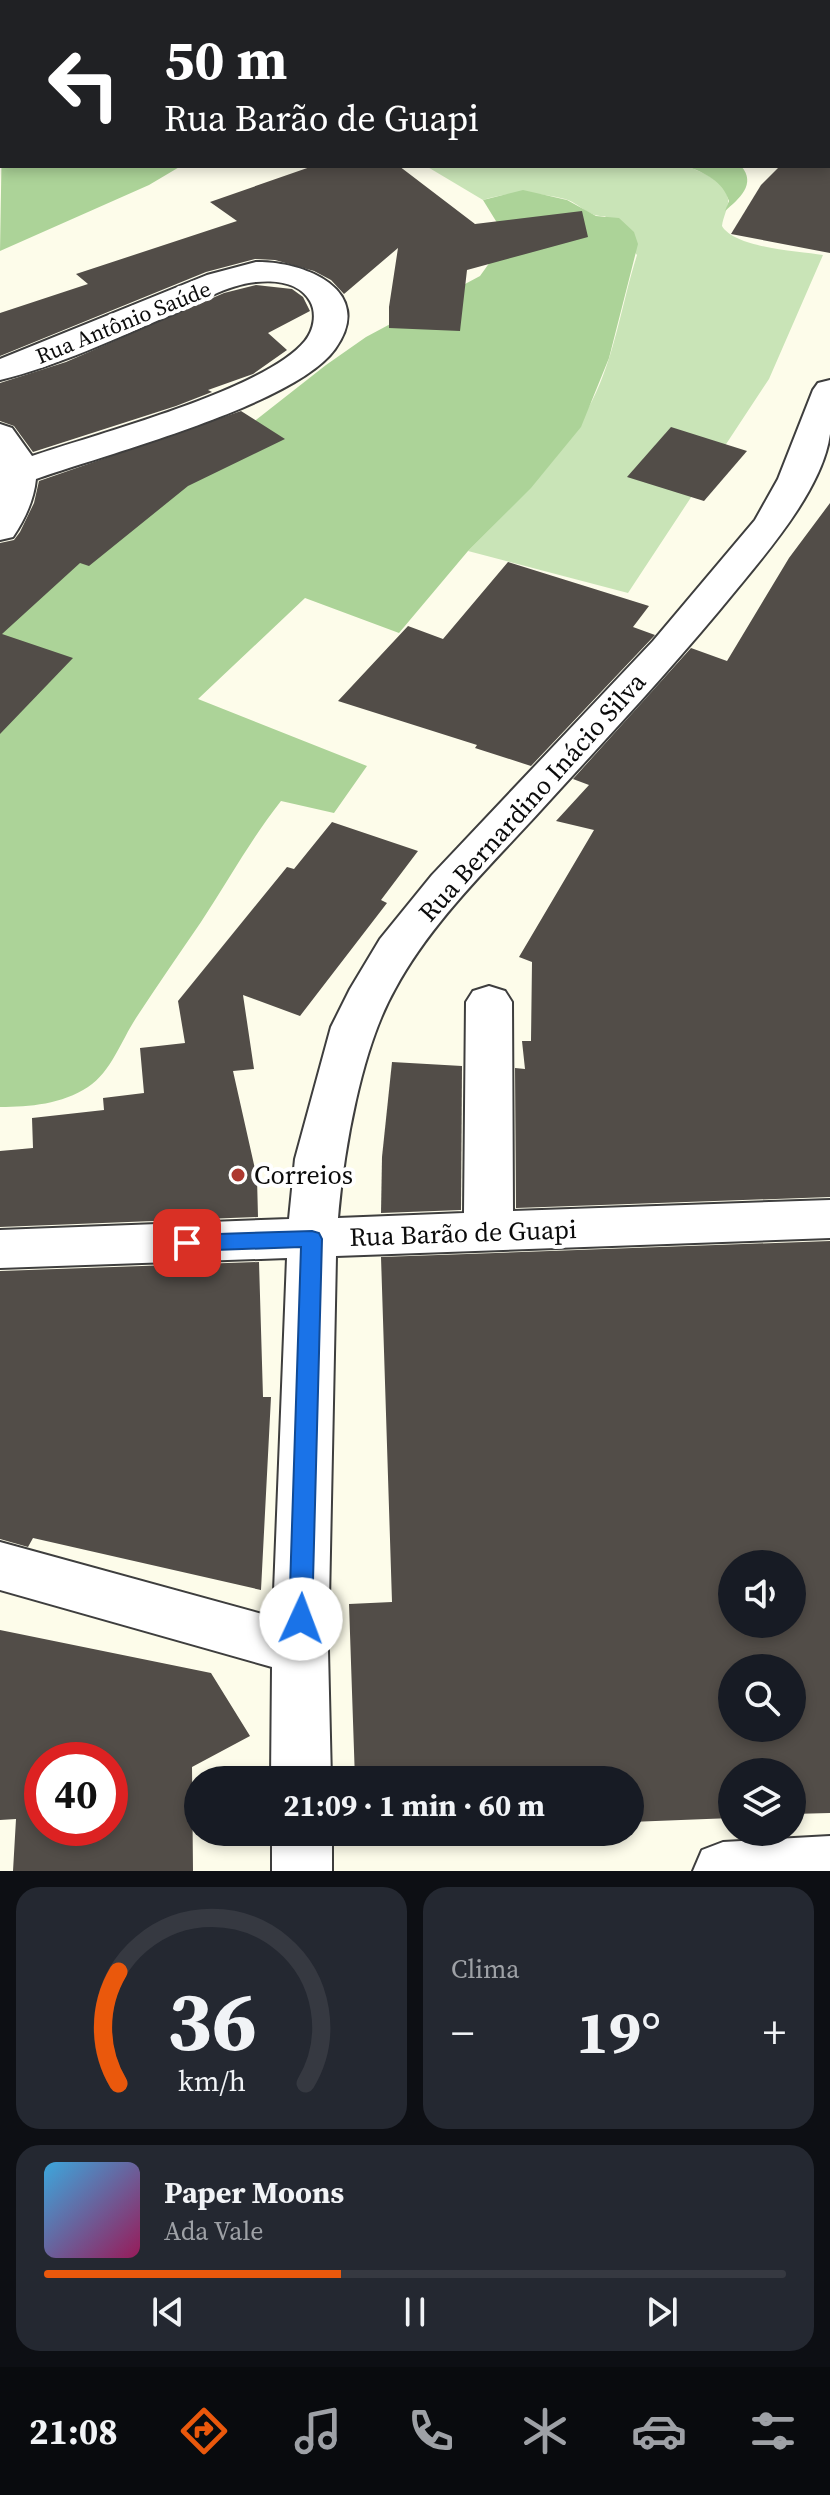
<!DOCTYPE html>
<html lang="pt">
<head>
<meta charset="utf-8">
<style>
  body { margin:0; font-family:"Source Serif 4",serif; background:#242831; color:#f1f3f6; height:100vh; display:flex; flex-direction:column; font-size:30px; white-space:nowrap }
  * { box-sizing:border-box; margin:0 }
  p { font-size:26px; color:#9ea1a6 }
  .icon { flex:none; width:44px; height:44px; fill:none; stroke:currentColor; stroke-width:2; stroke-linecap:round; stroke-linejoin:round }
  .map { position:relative; height:1871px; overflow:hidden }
  .details { display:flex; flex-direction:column; gap:16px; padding:16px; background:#0d0f14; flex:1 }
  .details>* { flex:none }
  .top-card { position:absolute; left:0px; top:0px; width:830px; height:168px; box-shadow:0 4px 12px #0003; background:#202124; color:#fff; overflow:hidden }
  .buttons { position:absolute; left:718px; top:1550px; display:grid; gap:16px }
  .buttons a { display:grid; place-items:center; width:88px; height:88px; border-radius:50%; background:#171b24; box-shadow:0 4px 12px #0003; font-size:40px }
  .speed { position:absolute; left:24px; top:1742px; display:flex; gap:16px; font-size:40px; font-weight:700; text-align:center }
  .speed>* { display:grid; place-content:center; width:104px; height:104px; border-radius:50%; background:#171b24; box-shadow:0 4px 12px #0003; line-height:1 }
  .speed .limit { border:12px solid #d22; background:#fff; color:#111 }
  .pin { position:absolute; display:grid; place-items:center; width:68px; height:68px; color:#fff; margin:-34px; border-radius:16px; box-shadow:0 4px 12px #0006 }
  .me { position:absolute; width:88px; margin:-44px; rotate:2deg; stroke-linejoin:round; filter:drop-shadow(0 0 6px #0008) }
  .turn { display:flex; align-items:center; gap:28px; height:168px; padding:0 32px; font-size:36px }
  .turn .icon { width:104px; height:104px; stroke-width:2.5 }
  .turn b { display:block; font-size:56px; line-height:68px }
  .big { font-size:60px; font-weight:700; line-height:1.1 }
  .details .widget { flex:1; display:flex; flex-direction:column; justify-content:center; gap:12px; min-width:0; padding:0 28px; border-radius:24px; background:#242831 }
  .details .dial { align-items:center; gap:0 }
  .dial svg { height:208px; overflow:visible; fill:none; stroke:#363941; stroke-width:7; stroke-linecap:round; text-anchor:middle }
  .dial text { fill:#f1f3f6; stroke:none }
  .song { display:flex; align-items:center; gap:24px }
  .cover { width:96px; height:96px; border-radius:12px; background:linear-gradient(135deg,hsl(200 70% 55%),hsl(330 70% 35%)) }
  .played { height:8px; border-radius:4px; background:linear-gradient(90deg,#ea580c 40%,#363941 40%) }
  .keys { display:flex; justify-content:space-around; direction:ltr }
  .heat { display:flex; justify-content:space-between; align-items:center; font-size:44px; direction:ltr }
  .details .tiles { flex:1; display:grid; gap:16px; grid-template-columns:1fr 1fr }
  .widget:last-child { grid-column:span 2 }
  .trip { position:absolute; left:184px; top:1766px; width:460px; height:80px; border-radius:40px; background:#171b24; box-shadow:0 4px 12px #0003; font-weight:700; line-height:80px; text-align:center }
  .tab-bar { display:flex; height:128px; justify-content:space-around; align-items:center; background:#090b0e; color:#9ea1a6 }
  .tab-bar .icon { width:56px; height:56px }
  .tab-bar .on { color:#ea580c }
  .tab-bar b { font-size:36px; color:#f1f3f6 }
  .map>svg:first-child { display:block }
  .green { fill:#c9e4b7 }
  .forest { fill:#acd398 }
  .building { fill:#524d48; fill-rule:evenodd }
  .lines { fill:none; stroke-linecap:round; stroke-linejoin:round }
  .minor-casing { stroke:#3e3e3e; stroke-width:4 }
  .minor { fill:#fff; fill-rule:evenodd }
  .route { fill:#1a73e8; stroke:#114b97; stroke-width:2 }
  .poi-dot { fill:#ad3930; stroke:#fff; stroke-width:3 }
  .labels { text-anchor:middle; stroke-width:8; stroke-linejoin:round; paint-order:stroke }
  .far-street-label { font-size:22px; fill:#0b0b0b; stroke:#fff }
  .street-label { font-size:26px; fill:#0b0b0b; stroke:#fff }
  .poi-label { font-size:26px; fill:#0b0b0b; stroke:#fff; text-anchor:start }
</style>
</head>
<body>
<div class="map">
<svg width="830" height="1871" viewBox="0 0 830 1871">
  <rect width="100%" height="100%" fill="#fdfcea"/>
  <path class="green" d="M426,166H686C701,172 726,180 728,199C729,207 723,217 722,226C735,248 798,251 823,255L769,379L628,593L468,551C514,504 562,460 592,401C615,356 622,302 637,255L605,216C587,217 581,204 565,199C539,192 508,191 483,200Z"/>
  <g class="forest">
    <polygon points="2,132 2,166 181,166 149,185 0,251"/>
    <path d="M686,166H741C757,184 739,199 725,211L729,201C723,181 705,173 686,166Z"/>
    <path d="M523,190L567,200L596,216L619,218L634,232L638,244L609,358L581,427L531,488L468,551L399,633L305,598L198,699L367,766L334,813L281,801C251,839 228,881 201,922C179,954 157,986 136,1018C121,1041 111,1072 88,1087C62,1104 30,1107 0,1107V629L60,574L326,365L366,337L480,276L490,262L499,226L483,200Z"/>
  </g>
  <g class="building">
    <polygon points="313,166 399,166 475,224 582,211 588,237 467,270 460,331 389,328 389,307 398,248 344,294 331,280 314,271 275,260 255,259 206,272 0,356 0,313 88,284 76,274 237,221 210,202"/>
    <polygon points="780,166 830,166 830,253 731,234 761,185"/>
    <polygon points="256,285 292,289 303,297 310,311 268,333 287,350 253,374 208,390 212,392 176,406 33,452 14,426 0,421 0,383 66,362 224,293"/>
    <polygon points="241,411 285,439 188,486 89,566 80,563 2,634 73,658 0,734 0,543 14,540 20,532 34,503 39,481"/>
    <polygon points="671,427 747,451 704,501 627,477"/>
    <polygon points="830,503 830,1197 516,1208 515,1068 525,1069 522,1041 531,1041 532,962 519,957 594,830 556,821 589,785 573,779 691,648 727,661 789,558"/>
    <polygon points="508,562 649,606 633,627 655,635 531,766 475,748 477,745 338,701 408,626 443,639"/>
    <polygon points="332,822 418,851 381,900 387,903 300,1016 243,995 254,1069 233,1071 257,1178 258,1217 0,1227 0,1151 33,1148 32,1118 104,1110 103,1098 144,1093 140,1048 185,1043 178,1001 287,867 294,869"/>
    <polygon points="392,1062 462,1066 461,1210 381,1213 382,1157"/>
    <path d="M830,1241V1813L792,1814V1772H732V1818L630,1822V1780H355L349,1604L392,1602L381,1257ZM732,1564H792V1624H732ZM732,1668H792V1728H732Z"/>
    <polygon points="259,1262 263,1397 271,1397 261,1590 33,1538 28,1547 0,1539 0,1271"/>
    <path d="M0,1630L211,1673L250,1736L192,1767L193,1871H13L16,1819L0,1820ZM42,1760H110V1828H42Z"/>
  </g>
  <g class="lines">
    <g class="minor-casing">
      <g id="minor">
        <polygon points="489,0 521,0 487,2"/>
        <polygon points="614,0 644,0 646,2 616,2"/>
        <polygon points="828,58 830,59 830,77 828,76"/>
        <path d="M256,262C304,261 377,290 335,349C295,405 106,454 36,479C34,500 25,519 13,537L0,540V424L12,428L32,456C96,434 265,390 305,341C314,330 317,313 310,301C299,282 275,280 256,282C226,285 198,303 171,315C116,338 58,366 0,380V359L207,275Z"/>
        <path d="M830,380C830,397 830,417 830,434C823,487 770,549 737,589C672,669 601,744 532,820C483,873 429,926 395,989C361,1049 344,1149 338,1218L464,1213L466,1002L473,991L489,986L505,991L512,1002L513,1211L830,1200V1238L336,1256L328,1650L331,1780H271L272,1667L0,1590V1542L273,1617L287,1258L0,1268V1230L289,1219L295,1159L331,1027L350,989L380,939L432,875L653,641L755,520L778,479L813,390L818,383Z"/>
        <rect x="272" y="1832" width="60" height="39"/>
        <polygon points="830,1836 830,1871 693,1871 702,1850 723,1842"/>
      </g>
    </g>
    <use href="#minor" class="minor"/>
  </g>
  <polygon class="route" points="312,1231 319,1233 322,1239 312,1619 309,1626 301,1629 292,1626 289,1619 301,1247 187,1251 180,1249 177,1243 180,1238 187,1235"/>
  <circle class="poi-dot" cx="238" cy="1175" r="8"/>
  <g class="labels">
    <g class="far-street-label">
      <text transform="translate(123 322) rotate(-22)" y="8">Rua Antônio Saúde</text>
    </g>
    <g class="street-label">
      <text transform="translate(532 797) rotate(-48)" y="9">Rua Bernardino Inácio Silva</text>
      <text transform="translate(463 1233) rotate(-2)" y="9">Rua Barão de Guapi</text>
    </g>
    <g class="poi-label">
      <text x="254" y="1184">Correios</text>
    </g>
  </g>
</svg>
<div class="buttons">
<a><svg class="icon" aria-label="sound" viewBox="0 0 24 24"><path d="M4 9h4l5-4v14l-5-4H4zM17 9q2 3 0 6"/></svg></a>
<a><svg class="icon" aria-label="search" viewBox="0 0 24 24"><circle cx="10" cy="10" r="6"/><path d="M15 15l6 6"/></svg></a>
<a><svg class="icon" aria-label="layers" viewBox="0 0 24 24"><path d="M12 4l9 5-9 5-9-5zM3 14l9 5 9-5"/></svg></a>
</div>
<div class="speed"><div class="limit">40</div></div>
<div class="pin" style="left:187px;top:1243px;background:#d93025"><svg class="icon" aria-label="arrive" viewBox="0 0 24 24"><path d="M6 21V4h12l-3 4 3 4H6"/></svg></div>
<svg class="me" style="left:301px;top:1619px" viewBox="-20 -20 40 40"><circle r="19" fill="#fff"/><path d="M0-13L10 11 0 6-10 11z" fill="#1a73e8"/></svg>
<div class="trip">21:09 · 1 min · 60 m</div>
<div class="top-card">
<div class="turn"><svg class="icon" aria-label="left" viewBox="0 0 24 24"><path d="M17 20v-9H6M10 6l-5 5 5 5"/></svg><div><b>50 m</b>Rua Barão de Guapi</div></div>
</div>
</div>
<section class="details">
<div class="tiles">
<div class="widget dial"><svg viewBox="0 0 100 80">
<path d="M14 69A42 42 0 1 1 86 69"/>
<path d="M14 69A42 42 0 0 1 14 26" stroke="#ea580c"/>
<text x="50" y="56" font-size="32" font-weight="700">36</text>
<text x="50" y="72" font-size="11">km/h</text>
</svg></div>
<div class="widget"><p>Clima</p>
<div class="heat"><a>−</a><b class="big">19°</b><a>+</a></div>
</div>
<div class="widget">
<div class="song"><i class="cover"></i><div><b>Paper Moons</b><p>Ada Vale</p></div></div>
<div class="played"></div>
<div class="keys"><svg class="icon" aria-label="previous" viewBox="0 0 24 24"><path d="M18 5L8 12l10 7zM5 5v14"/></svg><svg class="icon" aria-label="pause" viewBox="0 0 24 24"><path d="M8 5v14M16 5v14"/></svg><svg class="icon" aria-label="next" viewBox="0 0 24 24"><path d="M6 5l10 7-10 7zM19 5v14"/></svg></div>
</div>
</div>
</section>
<nav class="tab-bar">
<b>21:08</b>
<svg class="icon on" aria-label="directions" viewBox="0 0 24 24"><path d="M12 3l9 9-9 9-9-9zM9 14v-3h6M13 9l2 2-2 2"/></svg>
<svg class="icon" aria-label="music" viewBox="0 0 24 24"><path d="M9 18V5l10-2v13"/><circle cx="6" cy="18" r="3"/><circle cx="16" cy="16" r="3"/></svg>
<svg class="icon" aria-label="phone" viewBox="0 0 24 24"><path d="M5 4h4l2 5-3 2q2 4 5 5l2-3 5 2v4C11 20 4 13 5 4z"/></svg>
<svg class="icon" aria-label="climate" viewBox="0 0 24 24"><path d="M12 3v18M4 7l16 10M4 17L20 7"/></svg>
<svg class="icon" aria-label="car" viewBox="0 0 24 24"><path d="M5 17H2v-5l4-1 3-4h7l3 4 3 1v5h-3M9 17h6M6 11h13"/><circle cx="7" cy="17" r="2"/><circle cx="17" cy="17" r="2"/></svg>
<svg class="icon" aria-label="filters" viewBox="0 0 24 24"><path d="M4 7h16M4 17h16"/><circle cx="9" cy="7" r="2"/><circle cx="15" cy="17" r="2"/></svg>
</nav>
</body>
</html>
